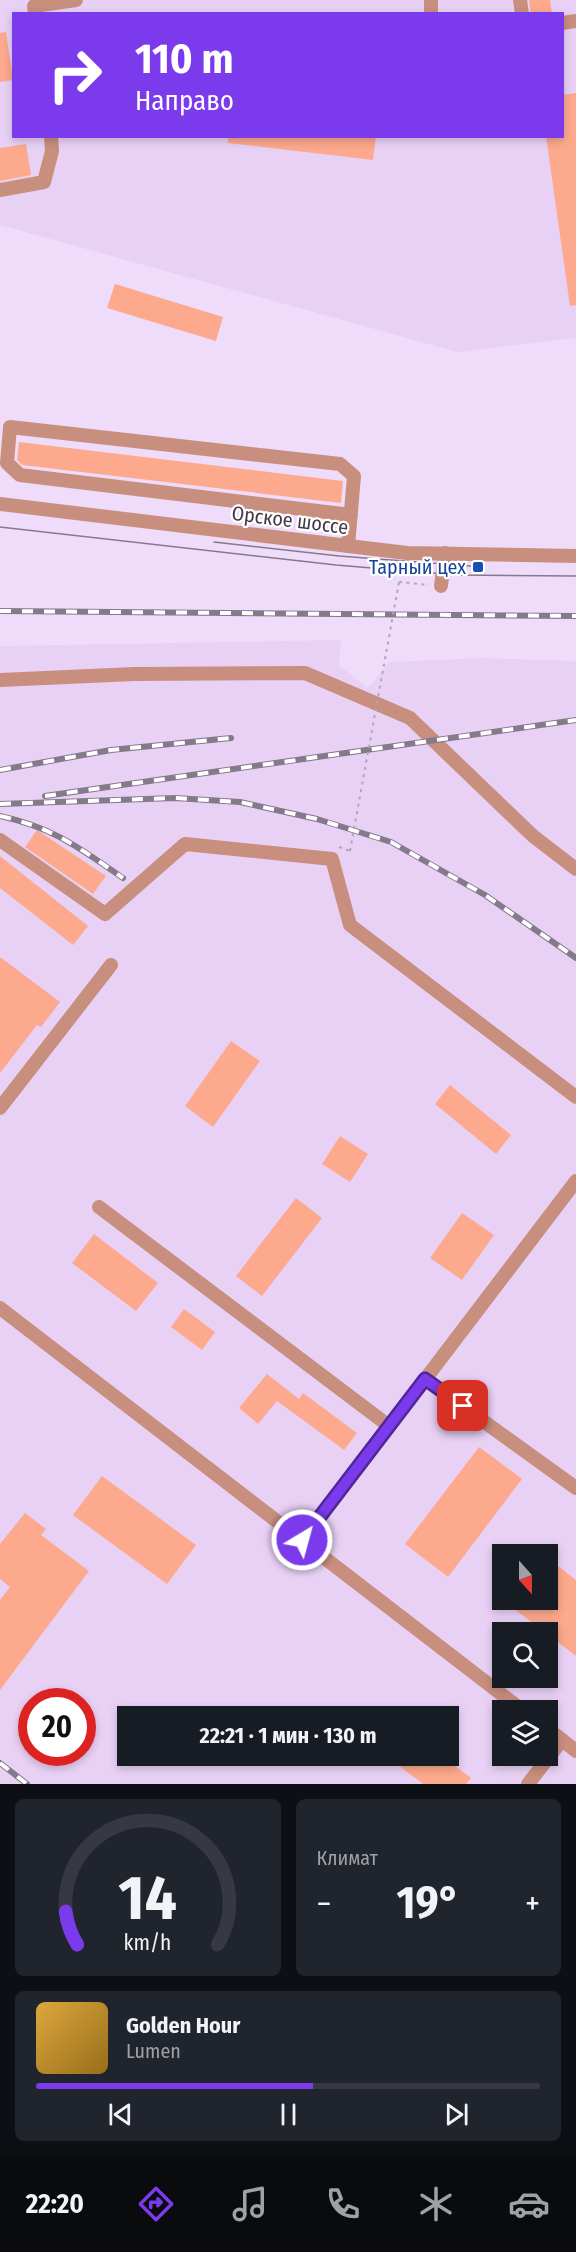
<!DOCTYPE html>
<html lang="ru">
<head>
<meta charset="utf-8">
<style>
  body { margin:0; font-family:"Fira Sans Condensed",sans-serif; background:#20242c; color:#f1f3f6; height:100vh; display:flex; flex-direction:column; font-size:22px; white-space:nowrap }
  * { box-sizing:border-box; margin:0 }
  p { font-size:20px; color:#9ea1a6 }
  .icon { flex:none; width:33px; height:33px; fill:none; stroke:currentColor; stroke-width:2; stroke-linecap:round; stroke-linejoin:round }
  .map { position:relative; height:1784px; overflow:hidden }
  .panel { display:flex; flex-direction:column; gap:15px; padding:15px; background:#0d0f14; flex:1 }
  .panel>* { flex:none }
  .banner { position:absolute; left:12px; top:12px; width:552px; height:126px; border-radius:0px; box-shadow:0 3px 9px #0003; background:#7c3aed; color:#fff; overflow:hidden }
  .needle { width:39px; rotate:159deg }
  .buttons { position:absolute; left:492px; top:1544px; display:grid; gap:12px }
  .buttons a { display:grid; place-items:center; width:66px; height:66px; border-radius:0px; background:#171b24; box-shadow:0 3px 9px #0003; font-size:30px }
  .speed { position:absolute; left:18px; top:1688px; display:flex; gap:12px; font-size:30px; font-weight:700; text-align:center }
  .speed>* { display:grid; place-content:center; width:78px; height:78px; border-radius:50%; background:#171b24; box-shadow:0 3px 9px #0003; line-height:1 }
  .speed .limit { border:9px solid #d22; background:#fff; color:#111 }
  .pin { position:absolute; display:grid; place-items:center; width:51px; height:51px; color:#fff; margin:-26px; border-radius:12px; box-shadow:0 3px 9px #0006 }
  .me { position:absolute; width:66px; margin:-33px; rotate:37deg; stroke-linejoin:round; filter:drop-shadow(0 0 4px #0008) }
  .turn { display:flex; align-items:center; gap:21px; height:126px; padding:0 24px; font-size:27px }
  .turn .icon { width:78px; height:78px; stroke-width:2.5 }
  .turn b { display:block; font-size:42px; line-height:51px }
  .big { font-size:45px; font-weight:700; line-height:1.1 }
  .panel .widget { flex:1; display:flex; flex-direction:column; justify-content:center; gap:9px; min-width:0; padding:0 21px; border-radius:9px; background:#20242c }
  .panel .dial { align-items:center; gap:0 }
  .dial svg { height:156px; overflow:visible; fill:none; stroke:#363941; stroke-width:7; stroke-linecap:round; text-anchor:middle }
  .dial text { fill:#f1f3f6; stroke:none }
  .song { display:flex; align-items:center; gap:18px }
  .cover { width:72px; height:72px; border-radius:9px; background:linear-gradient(135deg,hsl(40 70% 55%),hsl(40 70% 35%)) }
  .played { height:6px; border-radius:3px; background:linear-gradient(90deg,#7c3aed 55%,#363941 55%) }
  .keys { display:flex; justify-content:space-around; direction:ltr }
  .heat { display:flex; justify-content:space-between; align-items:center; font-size:33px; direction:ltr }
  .panel .tiles { flex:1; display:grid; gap:15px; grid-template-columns:1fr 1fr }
  .widget:last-child { grid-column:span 2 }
  .trip { position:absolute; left:117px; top:1706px; width:342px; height:60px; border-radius:0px; background:#171b24; box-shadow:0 3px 9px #0003; font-weight:700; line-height:60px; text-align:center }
  .menu { display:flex; height:96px; justify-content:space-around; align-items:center; background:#090b0e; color:#9ea1a6 }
  .menu .icon { width:42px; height:42px }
  .menu .active { color:#7c3aed }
  .menu b { font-size:27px; color:#f1f3f6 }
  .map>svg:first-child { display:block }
  .built { fill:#e9d1f6; fill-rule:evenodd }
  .building { fill:#fda98e }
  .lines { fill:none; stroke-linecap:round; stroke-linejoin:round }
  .path { stroke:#b3a4bc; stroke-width:2; stroke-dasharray:3 4.5; stroke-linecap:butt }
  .minor { stroke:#c98f7e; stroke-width:14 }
  .tram { stroke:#85798c; stroke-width:1.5 }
  .rail-casing { stroke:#85798c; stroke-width:6 }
  .rail { stroke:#fff; stroke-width:4; stroke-dasharray:11; stroke-linecap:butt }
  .path-bridge { stroke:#b3a4bc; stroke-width:2; stroke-dasharray:3 4.5; stroke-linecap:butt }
  .route-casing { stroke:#51269a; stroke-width:15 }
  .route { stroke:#7c3aed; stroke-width:10 }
  .transit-dot { fill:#1a4fb4; stroke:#fff; stroke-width:2 }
  .labels { text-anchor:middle; stroke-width:4.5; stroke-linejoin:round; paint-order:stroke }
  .street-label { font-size:20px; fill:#403944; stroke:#fff }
  .transit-label { font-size:20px; fill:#164399; stroke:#fff; text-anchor:end }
</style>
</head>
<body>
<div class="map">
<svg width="576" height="1784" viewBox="0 0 576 1784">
  <rect width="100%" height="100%" fill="#efdcfa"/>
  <g class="built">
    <path d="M0,0H576V338L457,352L0,225ZM14,14H562V136H14Z"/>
    <path d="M341,640L339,665L368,688L389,662L481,658L576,661V1784H0V646ZM502,1554H548V1599H502ZM502,1632H548V1677H502ZM32,1701H82V1752H32ZM502,1710H548V1755H502ZM128,1716H448V1755H128Z"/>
  </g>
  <g class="building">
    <polygon points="529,0 550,0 552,14 531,14"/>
    <polygon points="6,32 13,80 0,82 0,33"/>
    <polygon points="576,93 576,305 570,306 546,136 562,136 562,95"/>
    <polygon points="228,136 376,136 373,160 228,143"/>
    <polygon points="26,144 31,175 0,181 0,148"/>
    <polygon points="115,284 223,317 216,341 107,308"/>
    <polygon points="19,442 343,481 341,503 22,465 17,460"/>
    <polygon points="37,830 106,876 93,894 25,847"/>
    <polygon points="0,856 88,926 73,945 0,888"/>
    <polygon points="0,957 60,1002 41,1027 37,1025 0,1073"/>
    <polygon points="231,1041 260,1061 213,1127 185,1106"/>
    <polygon points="450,1085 511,1135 496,1154 435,1104"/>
    <polygon points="340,1136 368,1154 350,1182 322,1164"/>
    <polygon points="296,1198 322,1218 262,1296 236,1276"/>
    <polygon points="462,1213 494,1235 462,1280 430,1258"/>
    <polygon points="94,1234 158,1283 136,1311 72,1263"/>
    <polygon points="184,1309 215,1332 202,1350 171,1327"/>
    <polygon points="267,1374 299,1399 303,1393 357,1433 344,1450 277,1401 258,1424 239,1408"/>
    <polygon points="479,1447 522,1479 448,1577 405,1544"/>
    <polygon points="102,1476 196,1545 167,1584 73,1515"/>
    <polygon points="25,1513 46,1529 41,1535 89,1571 0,1690 0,1600 10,1587 0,1579 0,1544"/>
    <polygon points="548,1558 576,1580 576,1656 501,1599 548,1599"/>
    <polygon points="406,1755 441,1755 471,1778 466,1784 423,1784 398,1765"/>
  </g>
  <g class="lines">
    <g class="path">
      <polyline points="399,582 429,585"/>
      <polyline points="339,847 350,851"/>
    </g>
    <g class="minor">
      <polyline points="431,0 431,14"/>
      <polyline points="520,0 522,14"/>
      <polyline points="35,14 34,6 76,0"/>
      <polyline points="562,23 576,21"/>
      <polyline points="0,190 44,182 52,151 51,136"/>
      <polyline points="0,504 407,553 576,556"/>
      <polyline points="348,546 354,476 340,464 10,427 7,463 20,475 351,515"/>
      <polyline points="441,586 445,553"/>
      <polyline points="0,680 134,674 305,673 410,718 533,836 576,869"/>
      <polyline points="0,840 105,914 185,844 332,859 350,925 576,1097"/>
      <polyline points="0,1108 111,965"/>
      <polyline points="99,1207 389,1426"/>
      <polyline points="0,1308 522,1710"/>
      <polyline points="425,1379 576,1488"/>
      <polyline points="302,1541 576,1181"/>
      <polyline points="548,1729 576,1751"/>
      <polyline points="528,1784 562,1740"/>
    </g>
    <g class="tram">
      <polyline points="0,527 336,565 456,575 576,576"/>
      <polyline points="214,542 339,556 483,567"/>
    </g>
    <g class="rail-casing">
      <g id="rail">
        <polyline points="0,611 576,616"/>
        <polyline points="0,770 111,750 231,738"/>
        <polyline points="45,796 576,720"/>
        <polyline points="0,804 175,798 240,802 317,819 391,842 485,895 576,958"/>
        <path d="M0,816C54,828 78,847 123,878"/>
        <polyline points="0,1763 27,1784"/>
      </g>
    </g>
    <use href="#rail" class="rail"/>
    <polyline class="path-bridge" points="350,851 399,582"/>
  </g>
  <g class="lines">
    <g class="route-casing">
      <polyline id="route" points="302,1540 425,1379 463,1406"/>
    </g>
    <use href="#route" class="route"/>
  </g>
  <rect class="transit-dot" x="472" y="561" width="12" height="12" rx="3"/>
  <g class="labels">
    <g class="street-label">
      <text transform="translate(290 520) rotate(7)" y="7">Орское шоссе</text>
    </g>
    <g class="transit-label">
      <text x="466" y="574">Тарный цех</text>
    </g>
  </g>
</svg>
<div class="buttons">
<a><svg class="needle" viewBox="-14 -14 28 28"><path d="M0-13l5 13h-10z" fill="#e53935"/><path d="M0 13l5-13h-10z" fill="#9ea1a6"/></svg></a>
<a><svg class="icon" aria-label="search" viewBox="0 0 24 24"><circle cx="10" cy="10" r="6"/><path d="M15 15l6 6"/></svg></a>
<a><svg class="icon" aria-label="layers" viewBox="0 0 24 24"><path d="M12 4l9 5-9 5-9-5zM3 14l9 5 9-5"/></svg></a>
</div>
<div class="speed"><div class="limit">20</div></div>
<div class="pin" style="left:463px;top:1406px;background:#d93025"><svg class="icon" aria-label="arrive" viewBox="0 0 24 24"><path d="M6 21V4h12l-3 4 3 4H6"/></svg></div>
<svg class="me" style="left:302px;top:1540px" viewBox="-20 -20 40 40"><circle r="17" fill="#7c3aed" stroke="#fff" stroke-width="3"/><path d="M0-11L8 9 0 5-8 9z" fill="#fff"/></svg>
<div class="trip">22:21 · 1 мин · 130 m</div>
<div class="banner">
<div class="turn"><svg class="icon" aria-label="right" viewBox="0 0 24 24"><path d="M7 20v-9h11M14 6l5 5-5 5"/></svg><div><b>110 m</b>Направо</div></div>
</div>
</div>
<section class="panel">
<div class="tiles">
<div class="widget dial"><svg viewBox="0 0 100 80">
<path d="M14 69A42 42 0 1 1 86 69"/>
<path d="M14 69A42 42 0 0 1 8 52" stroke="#7c3aed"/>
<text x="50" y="56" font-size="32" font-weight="700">14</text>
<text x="50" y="72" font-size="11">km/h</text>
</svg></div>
<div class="widget"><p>Климат</p>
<div class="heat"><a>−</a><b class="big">19°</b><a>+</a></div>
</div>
<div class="widget">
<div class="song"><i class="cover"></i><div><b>Golden Hour</b><p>Lumen</p></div></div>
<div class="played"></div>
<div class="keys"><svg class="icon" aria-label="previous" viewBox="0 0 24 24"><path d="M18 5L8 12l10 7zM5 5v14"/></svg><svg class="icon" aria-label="pause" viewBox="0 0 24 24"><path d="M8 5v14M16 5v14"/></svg><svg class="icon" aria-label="next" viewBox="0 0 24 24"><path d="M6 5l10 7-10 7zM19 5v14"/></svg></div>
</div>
</div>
</section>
<nav class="menu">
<b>22:20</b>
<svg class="icon active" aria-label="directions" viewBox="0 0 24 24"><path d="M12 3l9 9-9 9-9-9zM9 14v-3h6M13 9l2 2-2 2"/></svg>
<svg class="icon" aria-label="music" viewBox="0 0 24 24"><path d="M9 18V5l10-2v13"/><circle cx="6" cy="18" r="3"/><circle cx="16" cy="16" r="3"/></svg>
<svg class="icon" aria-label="phone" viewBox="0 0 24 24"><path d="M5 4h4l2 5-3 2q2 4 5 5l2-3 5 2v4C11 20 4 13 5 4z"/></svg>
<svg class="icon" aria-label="climate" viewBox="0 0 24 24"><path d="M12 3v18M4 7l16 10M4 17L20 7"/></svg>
<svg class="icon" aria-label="car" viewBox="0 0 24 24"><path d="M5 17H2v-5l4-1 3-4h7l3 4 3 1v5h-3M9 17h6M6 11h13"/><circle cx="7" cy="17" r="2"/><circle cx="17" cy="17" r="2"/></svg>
</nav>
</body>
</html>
